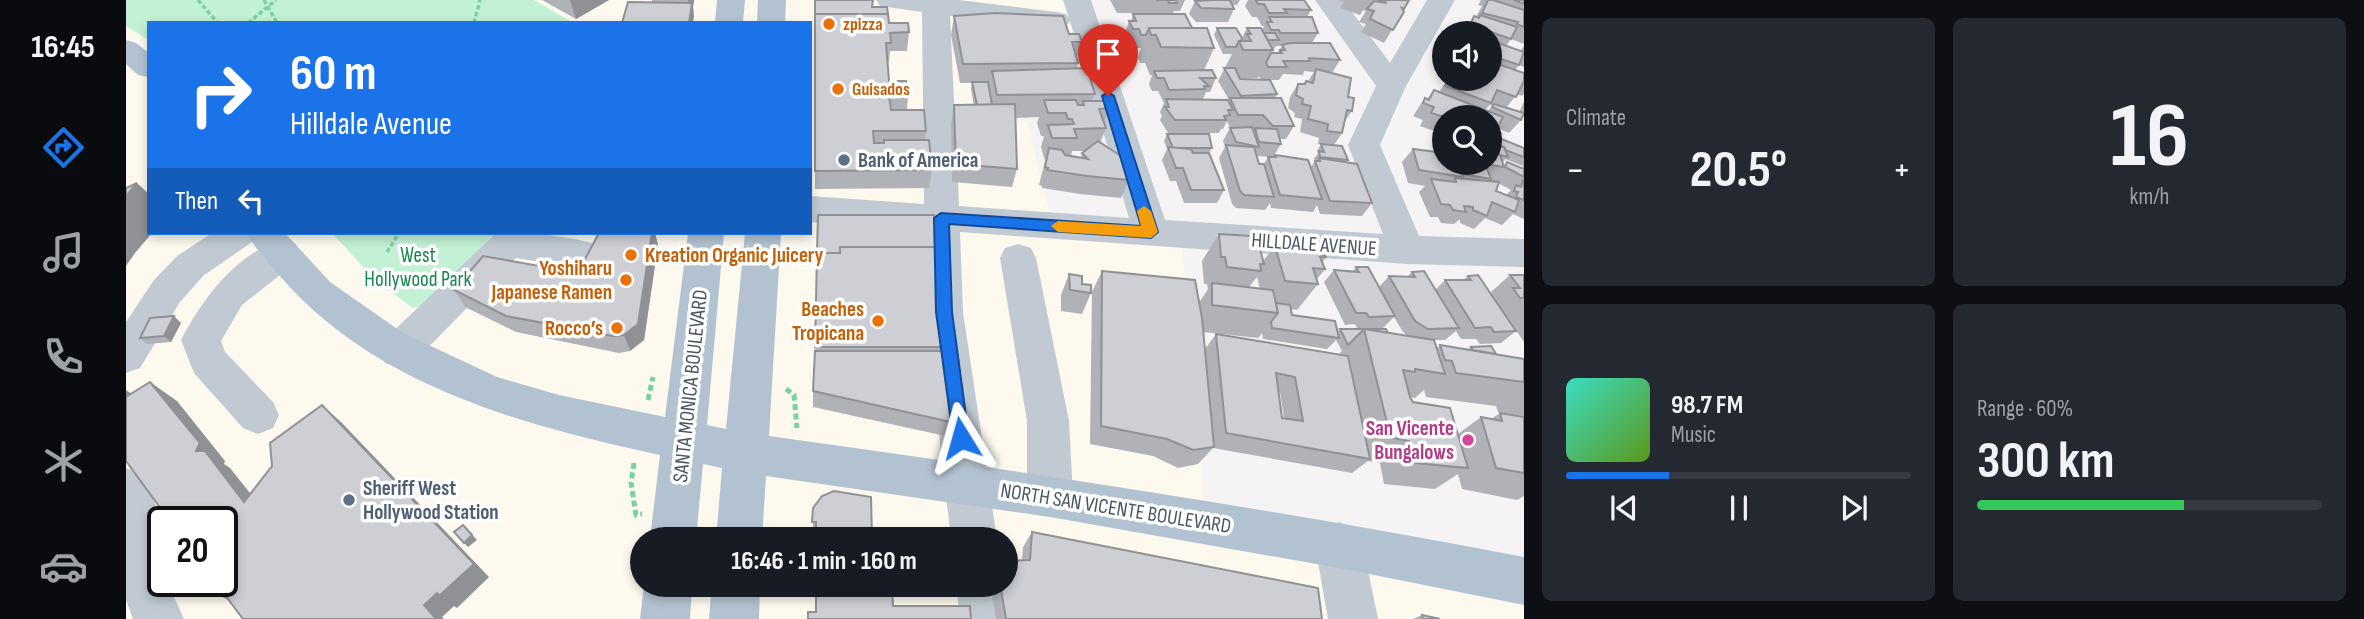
<!DOCTYPE html>
<html lang="en">
<head>
<meta charset="utf-8">
<style>
  body { margin:0; font-family:"Sofia Sans Condensed",sans-serif; background:#242831; color:#f1f3f6; height:100vh; display:flex; flex-direction:column; font-size:26px; white-space:nowrap }
  * { box-sizing:border-box; margin:0 }
  p { font-size:23px; color:#9ea1a6 }
  .icon { flex:none; width:38px; height:38px; fill:none; stroke:currentColor; stroke-width:2; stroke-linecap:round; stroke-linejoin:round }
  .map { position:relative; flex:1; overflow:hidden }
  .sheet { display:flex; flex-direction:column; gap:18px; padding:18px; background:#0d0f14; width:840px }
  .sheet>* { flex:none }
  .banner { position:absolute; left:21px; top:21px; width:665px; height:214px; border-radius:0px; box-shadow:0 4px 10px #0003; background:#1a73e8; color:#fff; overflow:hidden }
  .tools { position:absolute; left:1306px; top:21px; display:grid; gap:14px }
  .tools a { display:grid; place-items:center; width:70px; height:70px; border-radius:50%; background:#171b24; box-shadow:0 4px 10px #0003; font-size:35px }
  .speed { position:absolute; left:21px; top:506px; display:flex; gap:14px; font-size:35px; font-weight:700; text-align:center }
  .speed>* { display:grid; place-content:center; width:91px; height:91px; border-radius:50%; background:#171b24; box-shadow:0 4px 10px #0003; line-height:1 }
  .speed .limit { border:4px solid #111; border-radius:10px; background:#fff; color:#111 }
  .pin { position:absolute; display:grid; place-items:center; width:60px; height:60px; color:#fff; margin:-72px -30px; border-radius:50% 50% 50% 0; rotate:-45deg; box-shadow:0 0 7px #0007 }
  .pin .icon { rotate:45deg }
  .me { position:absolute; width:77px; margin:-38px; rotate:352deg; stroke-linejoin:round; filter:drop-shadow(0 0 5px #0008) }
  .turn { display:flex; align-items:center; gap:24px; height:147px; padding:0 28px; font-size:32px }
  .turn .icon { width:91px; height:91px; stroke-width:2.5 }
  .turn b { display:block; font-size:49px; line-height:60px }
  .then { display:flex; align-items:center; height:66px; padding:0 28px; background:#0003; gap:14px; font-size:26px }
  .big { font-size:52px; font-weight:700; line-height:1.1 }
  .sheet .widget { flex:1; display:flex; flex-direction:column; justify-content:center; gap:10px; min-width:0; padding:0 24px; border-radius:10px; background:#242831 }
  .sheet .dial { align-items:center; gap:0 }
  .dial b { font-size:91px; line-height:1 }
  .song { display:flex; align-items:center; gap:21px }
  .cover { width:84px; height:84px; border-radius:10px; background:linear-gradient(135deg,hsl(170 70% 55%),hsl(90 70% 35%)) }
  .played { height:7px; border-radius:4px; background:linear-gradient(90deg,#1a73e8 30%,#363941 30%) }
  .keys { display:flex; justify-content:space-around; direction:ltr }
  .heat { display:flex; justify-content:space-between; align-items:center; font-size:38px; direction:ltr }
  .charge { height:10px; border-radius:5px; background:linear-gradient(90deg,#34c759 60%,#363941 0) }
  .sheet .tiles { flex:1; display:grid; gap:18px; grid-template-columns:repeat(2,1fr) }
  .trip { position:absolute; left:504px; top:527px; width:388px; height:70px; border-radius:35px; background:#171b24; box-shadow:0 4px 10px #0003; font-weight:700; line-height:70px; text-align:center }
  main { display:flex; flex:1; min-height:0 }
  .tabs { display:flex; flex-direction:column; width:126px; justify-content:space-around; align-items:center; background:#090b0e; color:#9ea1a6 }
  .tabs .icon { width:49px; height:49px }
  .tabs .active { color:#1a73e8 }
  .tabs b { font-size:32px; color:#f1f3f6 }
  .map>svg:first-child { display:block }
  .commercial { fill:#fdf9ef; fill-rule:evenodd }
  .green { fill:#c3f1d5 }
  .lines { fill:none; stroke-linecap:round; stroke-linejoin:round }
  .path-far1 { stroke:#7ad0a6; stroke-width:3.5; stroke-dasharray:4.5 2.5; stroke-linecap:butt }
  .path { stroke:#7ad0a6; stroke-width:5; stroke-dasharray:6 3.5; stroke-linecap:butt }
  .minor { fill:#c1cad2; fill-rule:evenodd }
  .major { fill:#b3c2d1; fill-rule:evenodd }
  .wall { fill:#b0b2b7; fill-rule:evenodd }
  .shaded-wall { fill:#909195 }
  .building { fill:#cdcfd5; stroke:#909195; stroke-width:2; fill-rule:evenodd }
  .route { fill:#1a73e8; stroke:#114b97; stroke-width:2 }
  .slow { fill:#f59e0b }
  .food-dot { fill:#e8710a; stroke:#fff; stroke-width:2.5 }
  .service-dot { fill:#5c6f8a; stroke:#fff; stroke-width:2.5 }
  .hotel-dot { fill:#d1479c; stroke:#fff; stroke-width:2.5 }
  .labels { text-anchor:middle; stroke-width:7; stroke-linejoin:round; paint-order:stroke }
  .far-food-label { font-size:18px; font-weight:bold; fill:#c56008; stroke:#fff; text-anchor:start }
  .service-label { font-size:21px; font-weight:bold; fill:#4e5e75; stroke:#fff; text-anchor:start }
  .street-label { font-size:21px; fill:#4a5661; stroke:#fff }
  .park-label { font-size:21px; fill:#17864f; stroke:#fff }
  .food-label { font-size:21px; font-weight:bold; fill:#c56008; stroke:#fff; text-anchor:end }
  .hotel-label { font-size:21px; font-weight:bold; fill:#b23c85; stroke:#fff; text-anchor:end }
</style>
</head>
<body>
<main>
<nav class="tabs">
<b>16:45</b>
<svg class="icon active" aria-label="directions" viewBox="0 0 24 24"><path d="M12 3l9 9-9 9-9-9zM9 14v-3h6M13 9l2 2-2 2"/></svg>
<svg class="icon" aria-label="music" viewBox="0 0 24 24"><path d="M9 18V5l10-2v13"/><circle cx="6" cy="18" r="3"/><circle cx="16" cy="16" r="3"/></svg>
<svg class="icon" aria-label="phone" viewBox="0 0 24 24"><path d="M5 4h4l2 5-3 2q2 4 5 5l2-3 5 2v4C11 20 4 13 5 4z"/></svg>
<svg class="icon" aria-label="climate" viewBox="0 0 24 24"><path d="M12 3v18M4 7l16 10M4 17L20 7"/></svg>
<svg class="icon" aria-label="car" viewBox="0 0 24 24"><path d="M5 17H2v-5l4-1 3-4h7l3 4 3 1v5h-3M9 17h6M6 11h13"/><circle cx="7" cy="17" r="2"/><circle cx="17" cy="17" r="2"/></svg>
</nav>
<div class="map">
<svg width="1398" height="619" viewBox="0 0 1398 619">
  <rect width="100%" height="100%" fill="#f5f3f3"/>
  <path class="commercial" d="M0,0H956L986,83L872,120L901,121L924,215L1055,231L1079,514L1398,579V619H0ZM23,23H684V233H23ZM37,522H96V581H37ZM516,539H880V584H516Z"/>
  <g class="green">
    <polygon points="0,0 408,0 446,22 23,23 23,40 0,26"/>
    <polygon points="206,233 368,233 308,303 287,308 250,281"/>
  </g>
  <g class="lines">
    <g class="path-far1">
      <polyline points="72,0 92,23"/>
      <polyline points="138,0 151,23"/>
      <polyline points="122,23 150,0"/>
      <polyline points="348,23 354,0"/>
      <polyline points="261,252 273,233"/>
    </g>
    <g class="path">
      <polyline points="660,389 668,395 671,428"/>
      <polyline points="522,400 527,377"/>
      <polyline points="508,463 505,483 510,515 516,514"/>
    </g>
    <g class="minor">
      <path d="M750,0H833L930,12L940,14L943,18L937,0H965L1039,220L1257,234L1222,145L1250,86L1189,0H1217L1264,63L1301,0H1329L1280,86L1254,145L1293,236L1398,239V267L1281,264L834,232L837,312L871,539H825L799,312L798,230L684,222V196L798,204L796,12L754,6ZM824,16L930,28L940,26L944,21L1003,218L833,206Z"/>
      <polygon points="86,233 131,233 126,242 77,276 54,302 14,368 0,373 0,322 28,280 51,256"/>
      <path d="M370,233C406,233 441,235 476,246L481,256L476,266L463,270L390,258L287,363L273,368L259,363L253,351L259,339Z"/>
      <path d="M156,239L169,243L174,253L169,263L116,305L95,341L99,352L147,402L153,415L147,428L132,434L117,428L68,373L55,340C76,299 110,254 156,239Z"/>
      <polygon points="892,244 905,248 910,258 943,421 947,496 940,511 924,517 908,511 901,496 901,421 874,258 879,248"/>
      <polygon points="0,468 16,474 37,522 37,581 45,581 48,597 58,619 7,619 0,600"/>
      <polygon points="1213,522 1230,529 1237,545 1252,619 1202,619 1189,545 1196,529"/>
      <polygon points="830,584 878,584 884,619 834,619"/>
    </g>
    <g class="major">
      <polygon points="591,0 619,0 617,23 589,23"/>
      <polygon points="632,0 660,0 659,23 631,23"/>
      <polygon points="0,40 10,43 23,53 23,77 12,75 0,64"/>
      <path d="M120,233H159L204,282L277,333L371,377L433,395L539,417L562,233H598L581,425L600,429L619,233H655L643,436C896,471 1147,509 1398,557V605L1213,568L924,517L640,476L636,539H590L596,468L577,464L570,539H524L534,455C396,425 248,386 153,275C141,261 129,248 120,233Z"/>
      <polygon points="518,584 566,584 564,619 514,619"/>
      <polygon points="586,584 634,584 633,619 583,619"/>
    </g>
  </g>
  <g class="wall">
    <polygon points="416,0 483,0 450,19"/>
    <polygon points="526,0 568,0 567,7 568,16 526,2"/>
    <polygon points="689,0 746,7 763,23 783,32 781,51 764,51 763,62 761,62 763,81 782,96 781,110 800,131 799,140 806,170 803,188 689,189"/>
    <path d="M984,0H1059L1054,11H1048L1047,14L1066,28L1088,48L1078,70L1090,78L1084,92H1080L1077,99L1103,100L1092,81L1106,54H1097L1088,35L1091,28L1116,38L1121,28L1136,30L1138,26H1136L1131,17H1126L1119,6L1122,0H1178L1185,10L1181,17L1192,33L1186,43L1214,60L1206,73L1222,97L1226,111L1219,121L1216,133L1208,145L1222,160L1220,162L1246,203L1236,216L1194,214L1191,205L1187,212L1145,208L1144,203L1139,210L1110,208L1106,204L1093,158L1099,147L1097,141L1104,128L1101,121L1097,129H1095L1093,133H1042L1034,120L1036,116L1034,112L1038,103L1032,91H1026L1023,84L1026,75H1024L1019,63H1014L1012,57L1015,48H1010L1008,42H1002L999,34L1003,21H1005L1007,14L1037,13H991ZM1150,46H1156L1151,53H1146ZM1178,71L1188,72L1182,81H1180L1178,84H1172L1164,97L1162,108L1169,113L1168,117L1176,119L1174,132L1193,138L1192,144L1197,145L1195,144L1191,151L1192,154L1188,158L1189,161L1185,167L1149,155L1148,157H1142L1138,164H1133L1130,156L1147,157L1155,144L1154,139H1160L1168,126L1149,98L1151,94L1138,80H1153L1157,74L1177,75ZM1133,76L1135,80L1114,78H1132Z"/>
    <polygon points="1080,0 1114,0 1111,5 1106,5 1108,9 1102,22 1070,22 1063,14 1069,1 1084,1"/>
    <polygon points="1212,0 1284,0 1258,43 1235,32 1240,24 1233,22 1240,11 1237,10 1234,15 1214,8 1218,2"/>
    <path d="M1355,0H1398V44L1385,39L1380,46L1394,51L1398,46V67L1393,65L1389,70L1398,73V94L1396,96L1391,94L1380,108L1393,112L1398,102V115L1395,120L1383,133L1371,128L1365,135L1398,148V219L1387,214L1376,225L1359,218L1348,229L1334,223V220H1333L1328,224L1315,223L1312,217H1304L1293,192L1299,186L1282,183L1276,162L1287,149L1311,153L1308,140L1314,133L1294,126L1297,120L1287,116L1299,98L1301,99L1308,90L1313,92L1322,79H1363V33H1336L1348,16L1350,17L1356,6L1352,5ZM1364,105H1367L1362,111L1359,110ZM1318,117H1363V163H1318ZM1379,159L1397,166L1396,168L1381,162L1378,165L1377,162ZM1372,183L1385,190L1380,195L1370,191Z"/>
    <path d="M828,16L943,34L956,42L951,58L952,63L951,68L969,94L966,101L983,108L978,123L980,128L974,143L1003,180L995,198L954,194L916,188V186L913,185L919,161L915,147L918,136H915L911,123L913,117L889,118L891,169L886,187L826,182L825,124L828,105H848L845,89L846,83H834L825,35ZM946,151H959L956,153L955,157L945,156Z"/>
    <polygon points="1041,134 1086,148 1083,153 1098,190 1091,203 1058,203 1050,181 1044,181 1036,160 1041,149 1038,141"/>
    <polygon points="692,215 823,347 822,351 829,423 824,437 687,407 687,391 689,351"/>
    <polygon points="473,233 529,233 532,245 518,340 504,351 493,353 390,332 339,307 328,290 447,272 459,259"/>
    <path d="M1093,234L1128,242L1137,261L1149,246L1194,254L1201,257L1196,262L1199,269L1191,279L1192,284L1171,310L1164,309L1166,315L1211,332L1214,329H1260L1262,333L1282,336L1277,332L1268,317L1257,328H1231L1229,324L1219,325L1198,282L1208,270L1227,271L1230,267L1253,287L1263,276L1281,277L1286,272L1309,290L1319,280H1337L1342,276L1370,303L1365,292L1384,275H1398V342L1380,315H1379L1390,331L1375,343L1354,344L1350,339H1335L1330,331L1319,340H1308L1311,348L1314,345L1342,349L1345,347L1370,354L1398,359V416L1372,412L1370,406L1300,397L1298,390L1289,398L1284,397L1287,402L1332,434L1355,417L1365,419L1374,413L1398,417V496L1391,500L1336,489L1332,474L1309,489L1258,484L1254,463L1242,461L1226,473L1087,448L1072,464L1052,468L1027,456L964,444L966,292L976,271L1073,303L1082,289L1081,284H1078L1076,261ZM1131,277L1134,289L1123,287ZM1077,332L1132,338L1136,333L1137,339L1201,349L1210,340L1216,351L1213,354L1090,334L1079,349ZM1152,392H1154L1158,418H1156Z"/>
    <polygon points="943,274 965,293 956,314 935,311 935,295"/>
    <polygon points="55,323 45,342 21,344 14,338"/>
    <polygon points="687,508 746,539 687,535"/>
    <polygon points="906,532 1196,619 870,619 864,584 880,584 896,560 897,547"/>
    <polygon points="1296,615 1314,619 1287,619"/>
  </g>
  <g class="shaded-wall">
    <polygon points="444,0 483,0 450,19"/>
    <polygon points="562,0 568,0 567,7 568,16 567,23 563,23 564,13"/>
    <polygon points="11,183 23,194 23,233 26,233 9,253 0,266 0,195"/>
    <polygon points="526,233 529,233 532,245 518,340 504,351 498,335"/>
    <polygon points="48,316 55,323 45,342 38,336"/>
    <polygon points="24,382 51,401 99,461 98,464 104,468 143,517 118,502 70,451"/>
    <polygon points="0,390 16,401 0,397"/>
    <polygon points="196,405 216,423 363,577 331,608 328,606 316,617 318,619 310,619 298,605 311,593"/>
    <polygon points="337,525 351,540 342,547 338,543"/>
    <polygon points="96,591 120,608 92,595"/>
  </g>
  <g class="building">
    <polygon points="689,0 747,0 746,7 761,7 762,14 689,14"/>
    <polygon points="1030,0 1050,0 1051,3 1043,3 1042,0"/>
    <polygon points="1087,0 1104,0 1108,9 1075,8 1069,1"/>
    <polygon points="1130,0 1178,0 1185,10 1158,9 1161,13 1143,13 1138,4 1132,4"/>
    <polygon points="1253,0 1283,0 1278,9 1276,8 1278,12 1267,30 1244,19 1248,11 1241,9 1248,1 1261,3"/>
    <polygon points="1362,0 1367,0 1398,10 1398,27 1391,24 1392,22 1356,13"/>
    <polygon points="1388,0 1398,0 1398,4"/>
    <polygon points="502,2 566,3 563,23 496,23"/>
    <polygon points="869,13 937,16 943,34 953,34 956,42 946,42 952,63 837,64 828,16"/>
    <polygon points="689,14 762,14 763,23 782,23 783,32 764,33 765,43 760,43 763,81 780,81 782,96 763,96 765,110 798,110 800,131 747,131 748,143 758,143 758,140 803,140 806,170 689,171"/>
    <polygon points="1007,14 1059,14 1066,28 1023,28 1020,35 1015,35 1013,29 1007,29 1003,21 1010,21"/>
    <polygon points="1354,15 1391,27 1385,39 1365,32 1363,37 1363,33 1352,33 1342,30 1348,16 1353,18"/>
    <polygon points="1143,17 1186,17 1192,33 1154,33 1153,30 1145,30 1141,22 1146,22"/>
    <polygon points="1023,28 1081,28 1088,48 1035,47 1030,35 1025,35"/>
    <polygon points="1091,28 1110,28 1116,38 1115,41 1113,41 1110,47 1100,47"/>
    <polygon points="1121,28 1135,28 1147,50 1117,50 1113,41 1125,41 1121,34 1125,34"/>
    <polygon points="1138,33 1149,33 1153,40 1142,40"/>
    <polygon points="1363,40 1398,52 1393,65 1363,55"/>
    <polygon points="1164,43 1204,43 1214,60 1183,58 1184,61 1157,61 1161,67 1142,67 1140,63 1145,53 1156,53 1154,50 1159,50 1156,45"/>
    <polygon points="1363,61 1398,73 1398,81 1390,97 1371,90 1365,103 1319,86 1323,79 1363,79"/>
    <polygon points="961,68 969,94 871,95 866,71"/>
    <polygon points="1098,68 1109,68 1114,79 1144,80 1151,94 1115,96"/>
    <polygon points="1190,69 1225,78 1222,97 1228,98 1226,111 1221,110 1216,133 1201,131 1202,124 1182,119 1185,106 1176,104 1177,99 1170,95 1172,84 1179,84 1180,81 1187,83"/>
    <polygon points="1086,70 1090,78 1074,78 1083,86 1078,86 1079,89 1043,90 1038,78 1031,78 1028,71"/>
    <polygon points="846,82 862,82 866,105 851,105"/>
    <polygon points="1308,90 1377,117 1372,127 1363,124 1363,117 1318,117 1305,113 1308,107 1297,103 1299,98 1303,100"/>
    <polygon points="1104,98 1155,98 1168,126 1147,126 1137,115 1112,115"/>
    <polygon points="1040,99 1102,100 1107,110 1102,110 1104,115 1098,116 1100,120 1049,120 1039,107 1043,107"/>
    <polygon points="918,100 950,100 952,105 958,105 957,101 981,101 983,108 973,109 980,128 948,129 951,138 926,138 922,125 948,124 946,119 942,119 940,113 922,113"/>
    <polygon points="889,104 891,169 830,164 828,105"/>
    <polygon points="1368,104 1398,113 1395,120 1366,107"/>
    <polygon points="1126,127 1133,147 1110,142 1104,128"/>
    <polygon points="1129,128 1151,129 1155,144 1133,142"/>
    <polygon points="1041,134 1083,134 1086,148 1047,148"/>
    <polygon points="1363,134 1398,148 1398,157 1379,150 1378,147 1370,145 1369,140 1363,139"/>
    <polygon points="1363,139 1369,140 1370,145 1378,147 1382,157 1374,155 1378,167 1359,164 1365,179 1336,174 1337,177 1293,170 1287,149 1318,153 1318,163 1363,163"/>
    <polygon points="972,141 1001,160 1003,180 961,176 921,170 922,168 919,167 923,148 936,150 939,155 962,159 956,153"/>
    <polygon points="1195,144 1216,146 1222,160 1194,157 1193,151 1198,152"/>
    <polygon points="1100,145 1128,147 1133,164 1138,164 1148,197 1118,195 1114,191"/>
    <polygon points="1042,147 1065,149 1067,153 1083,153 1098,190 1065,190 1057,168 1050,168"/>
    <polygon points="1149,155 1182,160 1196,199 1154,195 1142,157 1150,157"/>
    <polygon points="1193,158 1231,164 1246,203 1204,201 1189,161 1194,161"/>
    <polygon points="1381,162 1398,169 1398,177 1379,167"/>
    <polygon points="1329,178 1373,182 1370,191 1393,200 1389,212 1366,202 1361,216 1347,210 1347,207 1338,206 1340,212 1327,210 1324,205 1315,204 1305,179 1330,182"/>
    <polygon points="1397,180 1398,180 1398,200 1390,197 1392,192 1388,191 1390,185 1395,187"/>
    <polygon points="11,183 0,196 0,188"/>
    <polygon points="692,215 808,215 811,247 714,247 714,253 691,253"/>
    <polygon points="473,233 526,233 512,324 498,335 487,336 380,316 328,290 357,256 447,272 454,258 459,259"/>
    <polygon points="1093,234 1126,236 1128,242 1132,242 1138,264 1134,264 1135,271 1101,267 1099,257 1095,257"/>
    <polygon points="1149,246 1192,246 1194,254 1201,257 1194,257 1199,269 1187,268 1192,284 1159,281"/>
    <polygon points="714,247 812,247 823,347 689,347 691,253 714,253"/>
    <polygon points="1230,267 1242,267 1269,316 1243,317 1240,313 1230,313 1208,270 1233,272"/>
    <polygon points="976,271 1069,280 1076,318 1088,447 1067,450 1041,439 975,426"/>
    <polygon points="1298,271 1333,328 1302,329 1289,321 1263,276 1289,277 1286,272"/>
    <polygon points="943,274 956,276 956,284 965,285 965,293 944,290"/>
    <polygon points="1352,275 1390,331 1368,332 1365,327 1349,328 1319,280 1345,280 1342,276"/>
    <polygon points="1384,275 1398,275 1398,298 1394,298 1387,288 1394,288"/>
    <polygon points="1086,283 1147,290 1152,313 1086,305"/>
    <polygon points="1150,303 1164,305 1166,315 1209,321 1213,338 1146,328 1145,322 1152,313"/>
    <polygon points="48,316 38,336 14,338 24,318"/>
    <polygon points="1214,329 1260,329 1262,333 1238,329 1222,345"/>
    <polygon points="1238,329 1308,340 1319,374 1289,369 1289,372 1277,370 1284,397 1287,402 1324,408 1342,468 1289,463 1283,441 1267,438 1264,435"/>
    <path d="M1090,334L1222,356L1244,459L1100,433ZM1150,373L1169,377L1177,421L1156,418Z"/>
    <polygon points="1314,345 1398,359 1398,382 1330,373 1326,361 1319,360"/>
    <polygon points="1365,346 1370,354 1347,350 1345,347"/>
    <polygon points="689,351 822,351 829,423 687,391"/>
    <polygon points="24,382 74,443 70,451 79,451 118,502 146,466 144,443 196,405 348,564 313,596 311,593 298,605 310,619 117,619 96,591 92,595 82,581 96,581 96,522 38,522 35,518 38,513 0,461 0,397"/>
    <polygon points="1374,413 1398,417 1398,473 1370,468 1355,417 1376,421"/>
    <polygon points="708,491 745,497 746,539 690,539 690,522 686,522 687,508 696,496"/>
    <polygon points="337,525 346,535 338,543 328,532"/>
    <polygon points="906,532 1192,588 1196,619 880,619 874,584 880,584 880,561 904,560"/>
    <polygon points="690,584 766,584 767,606 844,606 845,619 682,619 682,612 690,612"/>
    <polygon points="1296,615 1314,619 1297,619"/>
  </g>
  <polygon class="route" points="982,92 988,96 1032,232 1025,238 823,224 826,312 843,438 841,444 835,446 828,444 810,312 808,218 815,213 1015,226 976,96"/>
  <polygon class="slow" points="1018,206 1025,211 1032,232 1025,238 932,232 925,226 932,221 1015,226 1011,211"/>
  <g class="food-dot">
    <circle cx="703" cy="24" r="7"/>
    <circle cx="712" cy="89" r="7"/>
    <circle cx="505" cy="255" r="7"/>
    <circle cx="500" cy="280" r="7"/>
    <circle cx="752" cy="321" r="7"/>
    <circle cx="491" cy="328" r="7"/>
  </g>
  <g class="service-dot">
    <circle cx="718" cy="160" r="7"/>
    <circle cx="223" cy="500" r="7"/>
  </g>
  <circle class="hotel-dot" cx="1342" cy="440" r="7"/>
  <g class="labels">
    <g class="far-food-label">
      <text x="717" y="30">zpizza</text>
      <text x="726" y="95">Guisados</text>
    </g>
    <g class="service-label">
      <text x="732" y="167">Bank of America</text>
      <text x="237" y="495">Sheriff West<tspan x="237" dy="24">Hollywood Station</tspan></text>
    </g>
    <g class="street-label">
      <text transform="translate(1188 244) rotate(4)" y="7">HILLDALE AVENUE</text>
      <text transform="translate(564 386) rotate(-84)" y="7">SANTA MONICA BOULEVARD</text>
      <text transform="translate(990 508) rotate(9)" y="7">NORTH SAN VICENTE BOULEVARD</text>
    </g>
    <g class="park-label">
      <text x="292" y="262">West<tspan x="292" dy="24">Hollywood Park</tspan></text>
    </g>
    <g class="food-label">
      <text x="519" y="262" text-anchor="start">Kreation Organic Juicery</text>
      <text x="486" y="275">Yoshiharu<tspan x="486" dy="24">Japanese Ramen</tspan></text>
      <text x="738" y="316">Beaches<tspan x="738" dy="24">Tropicana</tspan></text>
      <text x="477" y="335">Rocco’s</text>
    </g>
    <g class="hotel-label">
      <text x="1328" y="435">San Vicente<tspan x="1328" dy="24">Bungalows</tspan></text>
    </g>
  </g>
</svg>
<div class="tools">
<a><svg class="icon" aria-label="sound" viewBox="0 0 24 24"><path d="M4 9h4l5-4v14l-5-4H4zM17 9q2 3 0 6"/></svg></a>
<a><svg class="icon" aria-label="search" viewBox="0 0 24 24"><circle cx="10" cy="10" r="6"/><path d="M15 15l6 6"/></svg></a>
</div>
<div class="speed"><div class="limit">20</div></div>
<div class="pin" style="left:982px;top:96px;background:#d93025"><svg class="icon" aria-label="arrive" viewBox="0 0 24 24"><path d="M6 21V4h12l-3 4 3 4H6"/></svg></div>
<svg class="me" style="left:835px;top:438px" viewBox="-20 -20 40 40"><path d="M0-17L14 15 0 8-14 15z" fill="#1a73e8" stroke="#fff" stroke-width="4"/></svg>
<div class="trip">16:46 · 1 min · 160 m</div>
<div class="banner">
<div class="turn"><svg class="icon" aria-label="right" viewBox="0 0 24 24"><path d="M7 20v-9h11M14 6l5 5-5 5"/></svg><div><b>60 m</b>Hilldale Avenue</div></div>
<div class="then">Then<svg class="icon" aria-label="left" viewBox="0 0 24 24"><path d="M17 20v-9H6M10 6l-5 5 5 5"/></svg></div>
</div>
</div>
<section class="sheet">
<div class="tiles">
<div class="widget"><p>Climate</p>
<div class="heat"><a>−</a><b class="big">20.5°</b><a>+</a></div>
</div>
<div class="widget dial"><b>16</b><p>km/h</p></div>
<div class="widget">
<div class="song"><i class="cover"></i><div><b>98.7 FM</b><p>Music</p></div></div>
<div class="played"></div>
<div class="keys"><svg class="icon" aria-label="previous" viewBox="0 0 24 24"><path d="M18 5L8 12l10 7zM5 5v14"/></svg><svg class="icon" aria-label="pause" viewBox="0 0 24 24"><path d="M8 5v14M16 5v14"/></svg><svg class="icon" aria-label="next" viewBox="0 0 24 24"><path d="M6 5l10 7-10 7zM19 5v14"/></svg></div>
</div>
<div class="widget"><p>Range · 60%</p><b class="big">300 km</b><div class="charge"></div></div>
</div>
</section>
</main>
</body>
</html>
